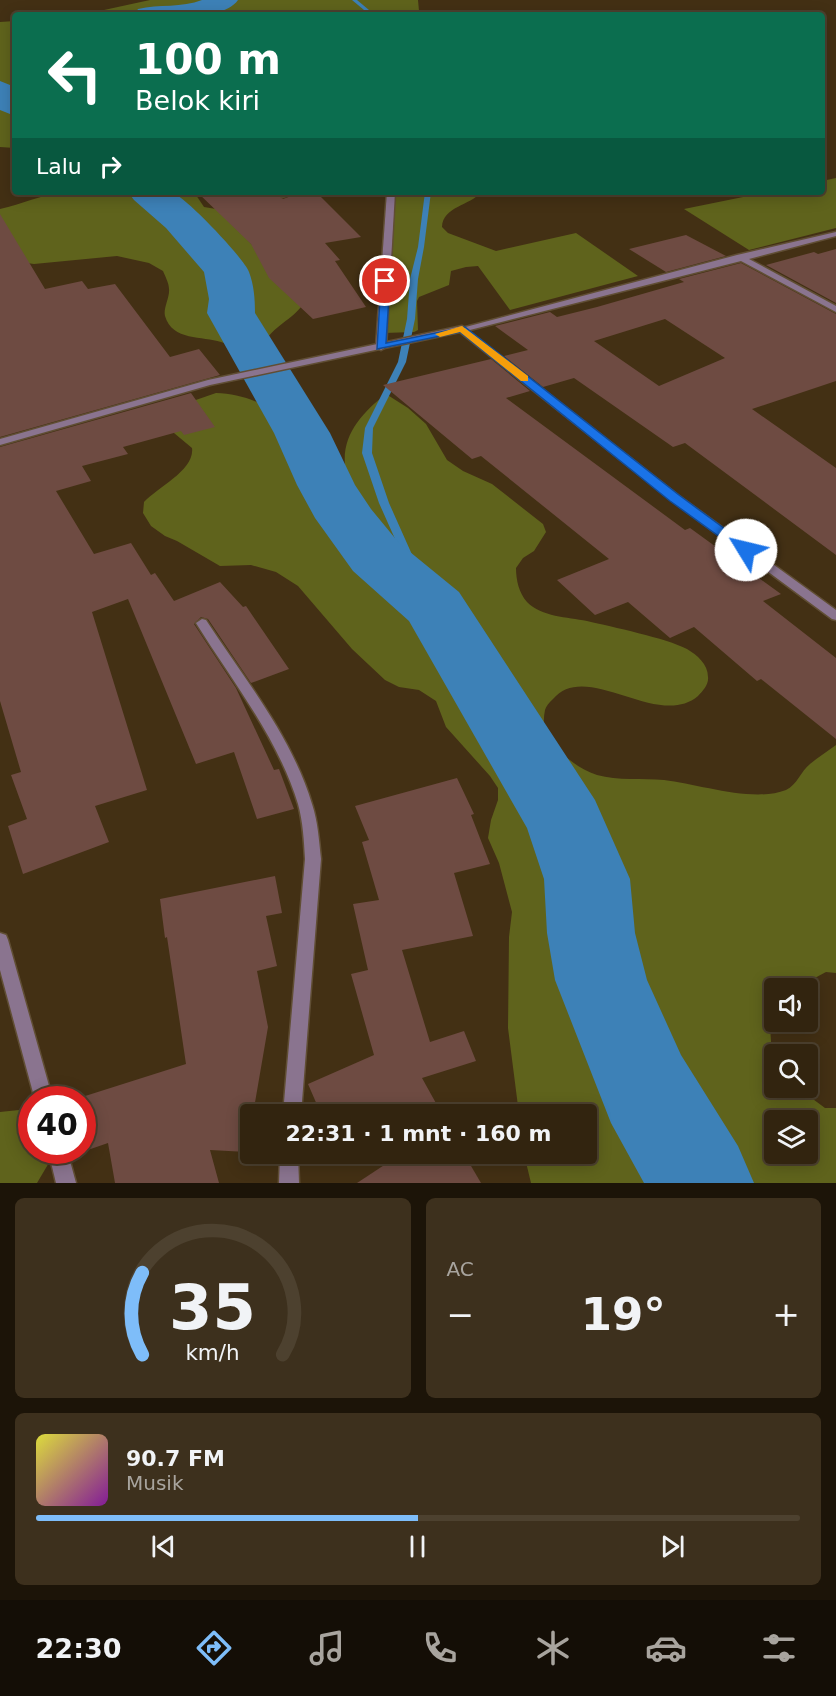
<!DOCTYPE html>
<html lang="id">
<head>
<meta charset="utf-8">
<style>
  body { margin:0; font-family:"DejaVu Sans",sans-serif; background:#3d301d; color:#f1f3f6; height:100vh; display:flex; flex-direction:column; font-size:22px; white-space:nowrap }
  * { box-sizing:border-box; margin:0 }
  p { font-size:20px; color:#a8a49e }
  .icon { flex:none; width:33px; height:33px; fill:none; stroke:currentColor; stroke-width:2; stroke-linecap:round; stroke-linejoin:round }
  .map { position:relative; height:1183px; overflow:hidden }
  .drawer { display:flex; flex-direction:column; gap:15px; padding:15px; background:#1c1408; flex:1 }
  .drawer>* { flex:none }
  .top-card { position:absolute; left:12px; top:12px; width:813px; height:183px; border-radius:6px; box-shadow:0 3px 15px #0003,0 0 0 2px #4d412f; background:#0b6e4f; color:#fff; overflow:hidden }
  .buttons { position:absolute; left:764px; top:978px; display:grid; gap:12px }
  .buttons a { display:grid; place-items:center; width:54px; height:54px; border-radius:6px; background:#32240f; box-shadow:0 3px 15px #0003,0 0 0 2px #4d412f; font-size:30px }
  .speed { position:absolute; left:18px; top:1086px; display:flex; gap:12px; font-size:30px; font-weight:700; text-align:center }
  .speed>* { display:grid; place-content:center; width:78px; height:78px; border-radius:50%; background:#32240f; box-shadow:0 3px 15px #0003,0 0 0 2px #4d412f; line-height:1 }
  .speed .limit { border:9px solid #d22; background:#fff; color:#111 }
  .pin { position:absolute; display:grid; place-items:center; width:51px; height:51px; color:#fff; margin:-26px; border:3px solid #fff; border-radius:50%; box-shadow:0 2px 6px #0007 }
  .me { position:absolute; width:66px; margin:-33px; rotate:306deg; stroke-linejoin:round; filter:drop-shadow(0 0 4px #0008) }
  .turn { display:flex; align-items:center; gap:21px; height:126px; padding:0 24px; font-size:27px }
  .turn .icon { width:78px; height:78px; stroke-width:2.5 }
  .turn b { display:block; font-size:42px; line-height:51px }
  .then { display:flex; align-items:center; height:57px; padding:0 24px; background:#0003; gap:12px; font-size:22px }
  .big { font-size:45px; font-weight:800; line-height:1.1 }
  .drawer .card { flex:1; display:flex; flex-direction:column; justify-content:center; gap:9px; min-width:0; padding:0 21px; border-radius:9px; background:#3d301d }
  .drawer .dial { align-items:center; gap:0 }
  .dial svg { height:156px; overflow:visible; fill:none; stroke:#4d412f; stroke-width:7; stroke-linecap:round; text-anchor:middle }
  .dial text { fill:#f1f3f6; stroke:none }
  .song { display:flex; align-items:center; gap:18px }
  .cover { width:72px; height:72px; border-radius:9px; background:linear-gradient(135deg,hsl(60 70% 55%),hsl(290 70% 35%)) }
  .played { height:6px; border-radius:3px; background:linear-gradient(90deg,#7ebdf9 50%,#4d412f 50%) }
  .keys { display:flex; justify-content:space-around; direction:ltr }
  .heat { display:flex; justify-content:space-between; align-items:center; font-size:33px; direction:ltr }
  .drawer .tiles { flex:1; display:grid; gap:15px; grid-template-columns:1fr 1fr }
  .card:last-child { grid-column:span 2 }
  .trip { position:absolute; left:240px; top:1104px; width:357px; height:60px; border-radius:6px; background:#32240f; box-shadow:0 3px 15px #0003,0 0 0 2px #4d412f; font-weight:800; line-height:60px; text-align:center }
  .dock { display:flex; height:96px; justify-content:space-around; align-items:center; background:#140e06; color:#a8a49e }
  .dock .icon { width:42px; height:42px }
  .dock .active { color:#7ebdf9 }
  .dock b { font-size:27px; color:#f1f3f6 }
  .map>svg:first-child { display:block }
  .green { fill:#5f631c; fill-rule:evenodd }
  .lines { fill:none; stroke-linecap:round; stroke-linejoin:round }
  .stream { fill:#3d81b7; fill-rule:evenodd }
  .river { fill:#3d81b7; fill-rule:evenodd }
  .building { fill:#6e4b42; fill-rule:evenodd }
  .minor-casing { stroke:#604e34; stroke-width:3 }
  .tertiary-casing { stroke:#604e34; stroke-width:3 }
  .minor { fill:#8a748f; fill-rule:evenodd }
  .tertiary { fill:#8a748f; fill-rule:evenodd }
  .route { fill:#1a73e8; stroke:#114b97; stroke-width:1.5 }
  .slow { fill:#f59e0b }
</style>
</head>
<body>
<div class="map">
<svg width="836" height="1183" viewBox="0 0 836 1183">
  <rect width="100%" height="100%" fill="#433014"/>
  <g class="green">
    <polygon points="150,0 418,0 419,11 416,15 81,15"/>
    <polygon points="15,21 15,148 0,147 0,22"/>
    <polygon points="836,178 836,228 749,250 684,209 768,192 822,192 822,181"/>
    <path d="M63,192H194L204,207L222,210L303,304C293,320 272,326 264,344L267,352L263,357L248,360C239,353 232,345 221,342C203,336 172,341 165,316C163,308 170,297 169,289C169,283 165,276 163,271L149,263L117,256L34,264L27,263L0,249V209C22,204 41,195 63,192Z"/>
    <path d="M395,192H481C470,206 443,206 442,227L448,233L496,251L576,233L638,276L510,310L478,266L466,267L451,271L449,285L419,297L417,301L418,330L414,332L384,333Z"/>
    <path d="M216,393C238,394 259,400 277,414C293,427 286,434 294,446C304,460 330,481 345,465C342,434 363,412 386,394L408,408L426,424L447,460L463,471L492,484L543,524L546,532L534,551L523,558L516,568C516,580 519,593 527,602C542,617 567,617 587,621C612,627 666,638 687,649C697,655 708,664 708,677C709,684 703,691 698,696C658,730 586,659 553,699C549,703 546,706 545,710C543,720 543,732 550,740C562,755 578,769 597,775C618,781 642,778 664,780C699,784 753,803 786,790C797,785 801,771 810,764C818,757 828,751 836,745V973L826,972L796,988H774V1017L770,1026L774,1088H798L825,1108H836V1183H531L524,1154H586V1114H519L508,1028L509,937L512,912L499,863L488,838L491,820L498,800V788L490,776L446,727L436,701L419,690L399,687L385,680L352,649L298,586L276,572L251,565L220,566L177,541L165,536L151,526L143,513L144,502C158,487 195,470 192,448L168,428L190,402ZM774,1120H807V1154H774Z"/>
    <polygon points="19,1110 31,1115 32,1150 52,1151 50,1161 37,1183 0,1183 0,1112"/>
  </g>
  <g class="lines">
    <g class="stream">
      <polygon points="352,0 357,0 375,15 370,15"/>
      <polygon points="425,192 431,192 424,247 418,279 415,319 406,362 373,428 372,453 389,503 418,568 440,607 435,610 431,609 408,568 379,503 362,453 365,428 398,362 407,319 410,279 418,247"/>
    </g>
    <g class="river">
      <path d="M202,0H238C222,23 160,15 134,15L138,9C159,4 182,8 202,0Z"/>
      <polygon points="0,81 15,87 15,116 0,110"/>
      <path d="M128,192C142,192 157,190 171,192C183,194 244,258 249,272C254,285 255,299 255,313L330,433L355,485L371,509L399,543L459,592L595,800L630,879L635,933L647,980L681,1055L738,1146L754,1183H644L611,1123L555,980L547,933L544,879L527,828L409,621L353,571L315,518L297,485L274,433L207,313L209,299L204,272L166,228L134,200Z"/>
    </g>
  </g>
  <g class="building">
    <polygon points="197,192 276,192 283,199 291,196 289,192 316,192 361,237 325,243 340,260 335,261 366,307 313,319 269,278 251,244"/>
    <polygon points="0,214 45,289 82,281 88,289 115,284 170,357 199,349 220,375 0,437"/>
    <polygon points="686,235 726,256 666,272 629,249"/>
    <polygon points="836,249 836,303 766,265 814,252 818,254"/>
    <path d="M741,263L836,314V381L752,409L836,468V555L685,443L673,447L574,378L543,387L504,356L528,350L495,326L550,312L557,317L597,307L684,282L679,279ZM665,319L725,358L659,386L594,341Z"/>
    <polygon points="491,359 530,391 506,398 685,530 690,528 781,594 763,601 836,658 836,739 761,679 757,681 694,627 670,638 628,602 595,615 557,580 609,559 481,456 472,459 383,385"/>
    <polygon points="191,393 215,427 184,435 181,431 123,447 128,454 82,466 91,481 56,491 94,554 131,543 151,575 155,573 174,601 220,582 243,607 246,606 289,669 251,683 208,619 201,617 194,624 236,688 274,770 279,769 294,809 257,819 234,752 196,764 128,599 92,612 147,790 95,806 109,842 23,874 8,826 27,819 11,775 21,772 0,701 0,447"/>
    <polygon points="457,778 474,814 471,815 490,864 454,873 473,936 402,950 430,1042 464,1031 476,1061 422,1078 442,1114 321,1114 308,1084 374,1055 351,974 368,970 353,904 379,900 362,842 369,840 355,806"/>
    <polygon points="275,876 282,913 266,916 277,966 257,971 268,1027 253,1114 250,1114 247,1152 210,1150 219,1183 115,1183 108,1143 82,1152 82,1097 186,1064 167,937 165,938 160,899"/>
    <polygon points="401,1154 464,1154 481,1183 357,1183"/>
  </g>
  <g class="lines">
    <g class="minor-casing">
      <g id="minor">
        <polygon points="278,192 286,192 289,195 282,197"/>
        <polygon points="387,192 395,192 386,347 381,350 376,347"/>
        <polygon points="836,232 836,236 749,259 836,306 836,312 741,261 462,332 458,329 737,255"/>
        <path d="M202,619L206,620C244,678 292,737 312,804C318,822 319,841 321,859L301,1114H283L305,859C304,841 303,822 298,804C278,738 232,681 196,623Z"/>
        <polygon points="0,933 6,935 8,940 53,1100 35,1100 0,970"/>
        <polygon points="48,1150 67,1150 76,1183 56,1183"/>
        <polygon points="280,1154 298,1154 299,1183 279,1183"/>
      </g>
    </g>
    <g class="tertiary-casing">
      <polygon id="tertiary" points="462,326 679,496 836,610 836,620 832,619 671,500 460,332 210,385 0,445 0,439 208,380"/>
    </g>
    <use href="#minor" class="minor"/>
    <use href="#tertiary" class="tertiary"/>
  </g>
  <polygon class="route" points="385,278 390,281 386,343 465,327 679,495 751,548 753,550 751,553 742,553 670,501 460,332 377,349 381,281"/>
  <polygon class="slow" points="462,326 528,376 528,381 521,381 460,332 440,337 435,334"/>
</svg>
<div class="buttons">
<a><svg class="icon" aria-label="sound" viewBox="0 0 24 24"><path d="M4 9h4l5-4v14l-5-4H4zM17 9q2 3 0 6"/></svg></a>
<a><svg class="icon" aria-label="search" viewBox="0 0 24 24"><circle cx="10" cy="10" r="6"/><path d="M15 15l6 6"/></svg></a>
<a><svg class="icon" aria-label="layers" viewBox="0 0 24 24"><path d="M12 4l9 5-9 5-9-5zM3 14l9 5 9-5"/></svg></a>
</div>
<div class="speed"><div class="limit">40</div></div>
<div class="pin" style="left:385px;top:281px;background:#d93025"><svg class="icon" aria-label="arrive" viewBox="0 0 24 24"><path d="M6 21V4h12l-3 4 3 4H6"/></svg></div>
<svg class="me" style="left:746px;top:550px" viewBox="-20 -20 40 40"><circle r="19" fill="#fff"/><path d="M0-13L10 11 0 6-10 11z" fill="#1a73e8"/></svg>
<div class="trip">22:31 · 1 mnt · 160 m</div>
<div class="top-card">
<div class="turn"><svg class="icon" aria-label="left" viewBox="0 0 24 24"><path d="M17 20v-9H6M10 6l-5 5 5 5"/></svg><div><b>100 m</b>Belok kiri</div></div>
<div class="then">Lalu<svg class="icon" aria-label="right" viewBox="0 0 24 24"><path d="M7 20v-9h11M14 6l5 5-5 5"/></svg></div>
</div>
</div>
<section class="drawer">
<div class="tiles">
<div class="card dial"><svg viewBox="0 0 100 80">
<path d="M14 69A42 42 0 1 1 86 69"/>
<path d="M14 69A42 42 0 0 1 14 27" stroke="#7ebdf9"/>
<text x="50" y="56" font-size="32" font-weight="700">35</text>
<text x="50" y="72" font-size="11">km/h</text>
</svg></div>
<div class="card"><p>AC</p>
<div class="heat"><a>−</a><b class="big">19°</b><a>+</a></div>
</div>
<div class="card">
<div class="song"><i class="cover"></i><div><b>90.7 FM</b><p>Musik</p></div></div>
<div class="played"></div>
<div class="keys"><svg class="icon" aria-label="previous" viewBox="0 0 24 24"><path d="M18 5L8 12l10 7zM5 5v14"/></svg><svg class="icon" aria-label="pause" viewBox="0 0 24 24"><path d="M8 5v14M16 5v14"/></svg><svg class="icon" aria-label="next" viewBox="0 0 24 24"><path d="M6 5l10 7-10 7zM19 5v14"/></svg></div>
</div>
</div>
</section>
<nav class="dock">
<b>22:30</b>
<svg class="icon active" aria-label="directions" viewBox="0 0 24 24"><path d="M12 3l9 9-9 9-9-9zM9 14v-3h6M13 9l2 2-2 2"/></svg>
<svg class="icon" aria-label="music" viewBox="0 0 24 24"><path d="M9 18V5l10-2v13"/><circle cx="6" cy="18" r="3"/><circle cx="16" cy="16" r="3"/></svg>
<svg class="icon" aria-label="phone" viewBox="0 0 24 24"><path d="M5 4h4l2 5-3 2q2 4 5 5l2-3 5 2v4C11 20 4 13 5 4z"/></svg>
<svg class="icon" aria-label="climate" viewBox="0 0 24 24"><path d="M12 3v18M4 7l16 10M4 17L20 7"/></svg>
<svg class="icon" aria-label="car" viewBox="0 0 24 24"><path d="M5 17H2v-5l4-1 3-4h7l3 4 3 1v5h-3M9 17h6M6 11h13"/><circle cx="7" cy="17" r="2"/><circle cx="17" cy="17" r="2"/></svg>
<svg class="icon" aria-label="filters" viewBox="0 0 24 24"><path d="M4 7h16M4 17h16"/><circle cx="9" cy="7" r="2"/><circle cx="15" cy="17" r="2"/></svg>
</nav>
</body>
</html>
